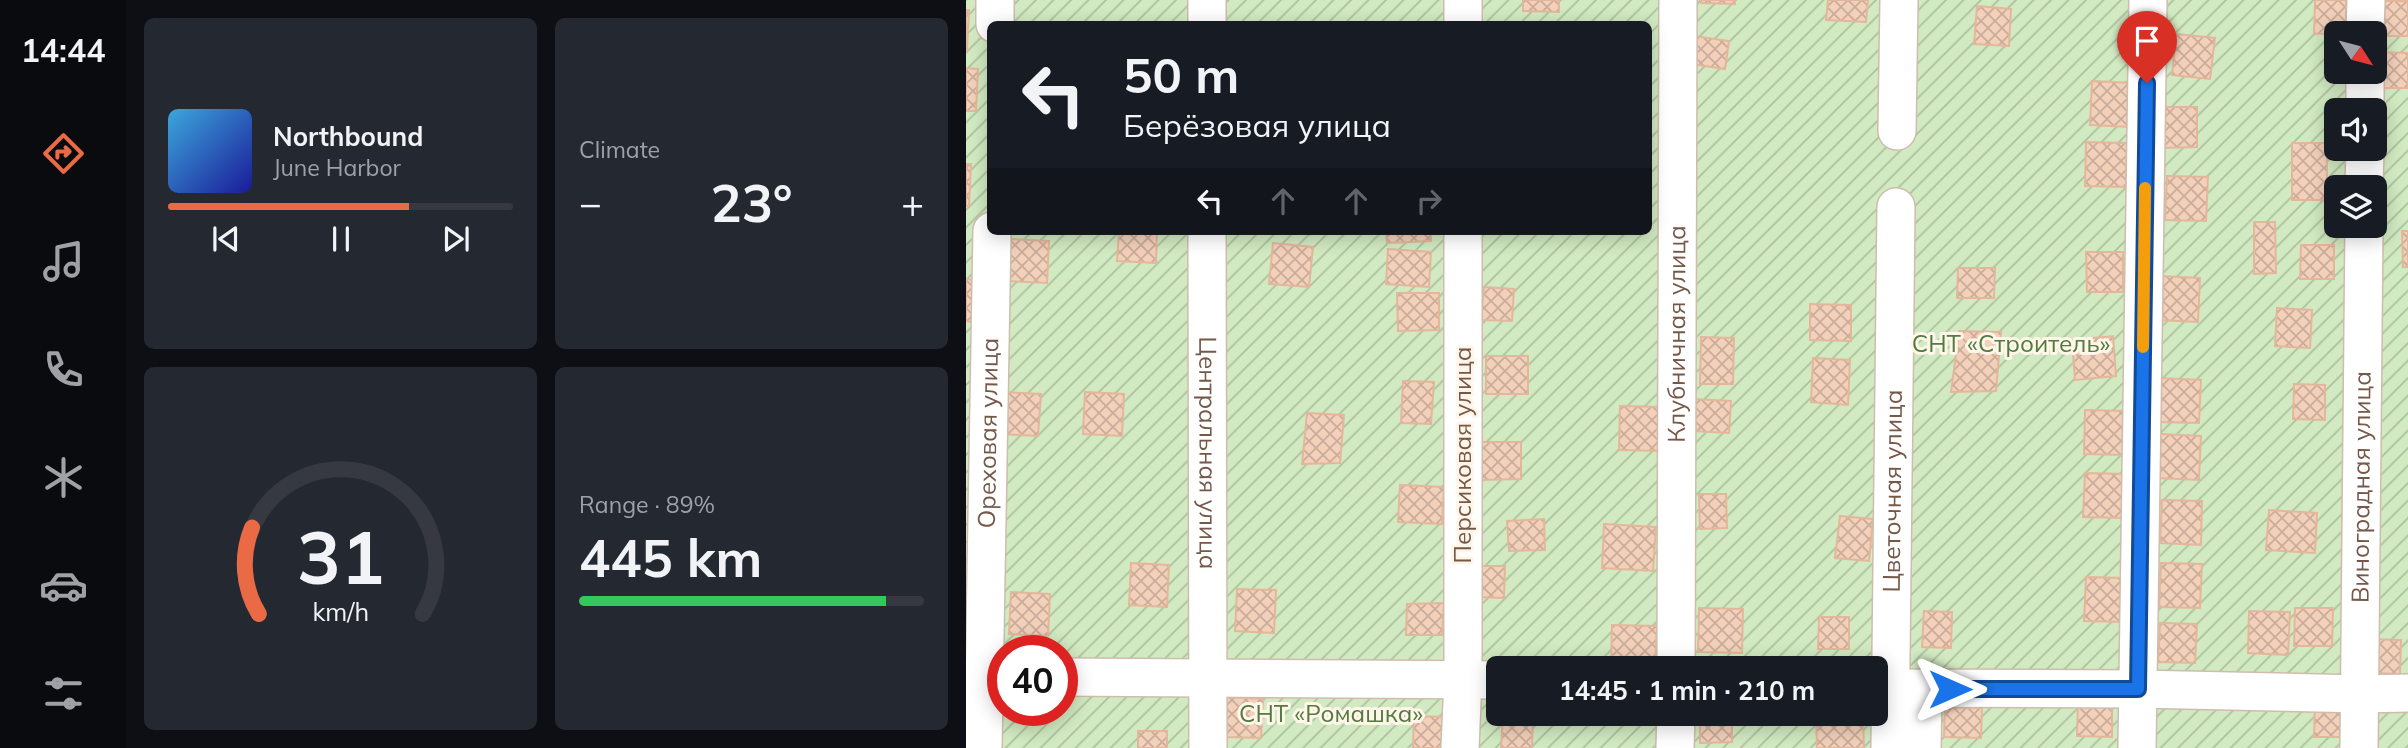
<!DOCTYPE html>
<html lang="en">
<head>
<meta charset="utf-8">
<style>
  body { margin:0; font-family:Mulish,sans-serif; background:#242831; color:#f1f3f6; height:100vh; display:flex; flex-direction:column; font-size:26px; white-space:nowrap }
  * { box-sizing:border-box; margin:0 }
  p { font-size:23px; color:#9ea1a6 }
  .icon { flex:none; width:38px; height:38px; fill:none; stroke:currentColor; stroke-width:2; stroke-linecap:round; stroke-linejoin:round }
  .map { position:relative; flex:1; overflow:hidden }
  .details { display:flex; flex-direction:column; gap:18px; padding:18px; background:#0d0f14; width:840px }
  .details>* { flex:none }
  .hud { position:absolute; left:21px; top:21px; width:665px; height:214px; border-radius:10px; box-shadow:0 4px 18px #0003; background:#171b24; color:#f1f3f6; overflow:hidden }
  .needle { width:46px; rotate:126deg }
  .fabs { position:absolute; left:1358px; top:21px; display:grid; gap:14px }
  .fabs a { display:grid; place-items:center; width:63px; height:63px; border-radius:10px; background:#171b24; box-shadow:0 4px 18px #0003; font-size:35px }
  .speed { position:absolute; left:21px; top:635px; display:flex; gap:14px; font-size:35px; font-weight:700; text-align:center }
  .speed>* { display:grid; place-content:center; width:91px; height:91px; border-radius:50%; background:#171b24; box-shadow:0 4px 18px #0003; line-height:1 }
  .speed .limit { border:10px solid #d22; background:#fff; color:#111 }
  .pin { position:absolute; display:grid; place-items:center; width:60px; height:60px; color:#fff; margin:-72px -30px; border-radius:50% 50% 50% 0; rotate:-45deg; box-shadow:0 0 7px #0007 }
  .pin .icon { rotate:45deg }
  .me { position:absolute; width:77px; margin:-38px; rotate:90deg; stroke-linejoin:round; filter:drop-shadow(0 0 5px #0008) }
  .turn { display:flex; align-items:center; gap:24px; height:147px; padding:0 21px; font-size:32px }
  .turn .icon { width:91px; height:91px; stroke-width:2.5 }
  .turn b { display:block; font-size:49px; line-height:60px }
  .lanes { display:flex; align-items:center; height:66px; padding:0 21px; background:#0003; justify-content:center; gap:35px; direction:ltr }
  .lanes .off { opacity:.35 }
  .big { font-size:52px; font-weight:700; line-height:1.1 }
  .details .widget { flex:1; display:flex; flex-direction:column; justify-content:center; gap:10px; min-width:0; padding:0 24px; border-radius:10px; background:#242831 }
  .details .dial { align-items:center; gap:0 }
  .dial svg { height:182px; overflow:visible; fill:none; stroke:#363941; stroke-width:7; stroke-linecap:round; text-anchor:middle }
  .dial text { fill:#f1f3f6; stroke:none }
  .song { display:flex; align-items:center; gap:21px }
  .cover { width:84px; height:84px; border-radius:10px; background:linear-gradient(135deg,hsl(200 70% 55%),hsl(240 70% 35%)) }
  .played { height:7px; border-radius:4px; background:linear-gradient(90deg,#e96a45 70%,#363941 70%) }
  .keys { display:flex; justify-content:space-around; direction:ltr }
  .heat { display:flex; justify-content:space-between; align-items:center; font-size:38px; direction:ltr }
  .charge { height:10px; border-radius:5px; background:linear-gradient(90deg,#34c759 89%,#363941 0) }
  .details .tiles { flex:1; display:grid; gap:18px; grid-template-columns:repeat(2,1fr) }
  .trip { position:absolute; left:520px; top:656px; width:402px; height:70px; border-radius:10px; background:#171b24; box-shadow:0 4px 18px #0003; font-weight:700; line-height:70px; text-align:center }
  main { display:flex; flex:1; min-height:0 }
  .dock { display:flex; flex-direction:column; width:126px; justify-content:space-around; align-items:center; background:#090b0e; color:#9ea1a6 }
  .dock .icon { width:49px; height:49px }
  .dock .current { color:#e96a45 }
  .dock b { font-size:32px; color:#f1f3f6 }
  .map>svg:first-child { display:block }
  .garden { fill:url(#garden-furrows); fill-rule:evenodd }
  .building { fill:url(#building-cross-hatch); stroke:#e5b79a; stroke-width:2 }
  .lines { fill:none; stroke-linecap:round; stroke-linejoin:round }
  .minor-casing { stroke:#d0bcac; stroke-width:40 }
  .minor { stroke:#fff; stroke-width:37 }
  .route-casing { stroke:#114b97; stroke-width:18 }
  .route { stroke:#1a73e8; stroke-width:12 }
  .slow { stroke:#f59e0b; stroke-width:12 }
  .labels { text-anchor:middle; stroke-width:6; stroke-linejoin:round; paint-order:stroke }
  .street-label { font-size:24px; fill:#755848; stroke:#fff6e9 }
  .park-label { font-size:24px; fill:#517b40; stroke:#fff6e9 }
</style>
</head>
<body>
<main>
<nav class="dock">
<b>14:44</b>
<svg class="icon current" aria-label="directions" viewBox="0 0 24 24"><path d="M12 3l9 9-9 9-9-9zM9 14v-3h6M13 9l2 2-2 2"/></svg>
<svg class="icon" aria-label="music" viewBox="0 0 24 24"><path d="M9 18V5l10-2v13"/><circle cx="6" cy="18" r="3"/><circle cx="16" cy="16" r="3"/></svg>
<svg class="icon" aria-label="phone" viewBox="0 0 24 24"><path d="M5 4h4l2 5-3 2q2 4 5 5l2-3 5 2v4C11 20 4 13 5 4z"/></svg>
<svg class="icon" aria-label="climate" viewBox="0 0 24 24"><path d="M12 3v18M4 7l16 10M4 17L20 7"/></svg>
<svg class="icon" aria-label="car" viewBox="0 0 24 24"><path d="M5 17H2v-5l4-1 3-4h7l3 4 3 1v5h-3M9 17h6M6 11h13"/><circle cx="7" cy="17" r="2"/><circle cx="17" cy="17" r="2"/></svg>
<svg class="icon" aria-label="filters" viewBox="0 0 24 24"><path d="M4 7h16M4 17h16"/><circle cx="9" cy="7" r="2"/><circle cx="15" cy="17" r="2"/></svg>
</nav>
<section class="details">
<div class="tiles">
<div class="widget">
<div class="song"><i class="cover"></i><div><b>Northbound</b><p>June Harbor</p></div></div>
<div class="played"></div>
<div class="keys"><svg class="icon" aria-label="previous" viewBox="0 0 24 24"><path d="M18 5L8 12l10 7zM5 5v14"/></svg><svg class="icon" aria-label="pause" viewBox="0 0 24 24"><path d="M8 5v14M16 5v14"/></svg><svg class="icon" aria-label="next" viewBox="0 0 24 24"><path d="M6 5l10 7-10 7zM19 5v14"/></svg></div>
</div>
<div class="widget"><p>Climate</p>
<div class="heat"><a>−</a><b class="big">23°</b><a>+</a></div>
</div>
<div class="widget dial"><svg viewBox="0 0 100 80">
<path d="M14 69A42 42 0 1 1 86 69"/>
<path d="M14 69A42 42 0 0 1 11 31" stroke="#e96a45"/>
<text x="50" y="56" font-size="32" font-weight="700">31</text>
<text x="50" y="72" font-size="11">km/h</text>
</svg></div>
<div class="widget"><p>Range · 89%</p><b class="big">445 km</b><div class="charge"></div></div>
</div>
</section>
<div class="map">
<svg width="1442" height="748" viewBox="0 0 1442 748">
  <defs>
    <pattern id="garden-furrows" width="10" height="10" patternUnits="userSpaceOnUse" patternTransform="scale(1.75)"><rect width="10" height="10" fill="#d1eac1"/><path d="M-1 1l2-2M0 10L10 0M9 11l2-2" fill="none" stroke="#aec09f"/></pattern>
    <pattern id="building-cross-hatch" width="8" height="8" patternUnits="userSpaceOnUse" patternTransform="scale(1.75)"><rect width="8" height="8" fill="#f3d0ba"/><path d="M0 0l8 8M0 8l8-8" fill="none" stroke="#c9ac99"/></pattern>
  </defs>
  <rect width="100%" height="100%" fill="#fdf3e3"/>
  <path class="garden" d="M0,0H1442V748H0ZM24,24H682V231H24ZM1370,33H1409V72H1370ZM1370,110H1409V149H1370ZM1370,187H1409V226H1370ZM37,651H96V710H37ZM532,668H910V714H532Z"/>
  <g class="building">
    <polygon points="557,0 593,0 593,12 557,11"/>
    <polygon points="735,0 769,0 769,4 735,3"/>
    <polygon points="862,0 902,0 900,22 860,20"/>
    <polygon points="1349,0 1380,0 1380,33 1348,34"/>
    <polygon points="1413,1 1442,1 1442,36 1412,36"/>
    <polygon points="1011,6 1045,9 1043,46 1008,44"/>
    <polygon points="0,10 3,10 1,52 0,52"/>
    <polygon points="1210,34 1249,38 1244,79 1206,75"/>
    <polygon points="728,36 763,41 759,69 725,64"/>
    <polygon points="1412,52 1442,53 1442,88 1411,88"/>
    <polygon points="0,68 12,69 10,111 0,111"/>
    <polygon points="1126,81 1167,83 1165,127 1124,125"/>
    <polygon points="1198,107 1231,107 1231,147 1197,148"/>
    <polygon points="1120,142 1161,143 1160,187 1119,186"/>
    <rect x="1326" y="143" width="35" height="57"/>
    <polygon points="0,164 5,164 3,206 0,206"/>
    <polygon points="1201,176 1242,177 1240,221 1199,220"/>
    <polygon points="1288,222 1309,222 1310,273 1288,274"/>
    <polygon points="153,231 191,231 190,263 151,261"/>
    <polygon points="420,231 465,231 465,241 421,243"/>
    <polygon points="1436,231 1442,231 1442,267 1437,267"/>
    <polygon points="45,239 83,241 81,283 42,281"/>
    <polygon points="307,243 347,247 343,287 303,284"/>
    <polygon points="1335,245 1368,245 1368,279 1334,279"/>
    <polygon points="422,249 465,252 463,287 420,284"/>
    <polygon points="1120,252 1157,252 1157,292 1121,292"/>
    <polygon points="992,268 1029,268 1028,298 991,298"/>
    <polygon points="1193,276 1234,278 1232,322 1191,320"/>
    <polygon points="0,279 8,280 6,322 0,321"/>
    <polygon points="518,287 548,289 546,321 515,320"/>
    <polygon points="431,293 473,293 473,330 432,331"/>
    <polygon points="844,304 885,305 885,341 844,340"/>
    <polygon points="1311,308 1346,310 1344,348 1309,346"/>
    <polygon points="993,331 1035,332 1030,391 985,392"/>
    <polygon points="1147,336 1150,376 1109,380 1106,340"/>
    <polygon points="735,337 768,338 767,384 734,384"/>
    <rect x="520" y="356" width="42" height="38"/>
    <polygon points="847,358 884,360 882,405 845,402"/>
    <polygon points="1194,378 1235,380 1233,423 1192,422"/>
    <polygon points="437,381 468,382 465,424 435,423"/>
    <polygon points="1328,384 1359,385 1359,420 1327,419"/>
    <polygon points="36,392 75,394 72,436 34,434"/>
    <polygon points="119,392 158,394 156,436 117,434"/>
    <polygon points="727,399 765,401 763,433 726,431"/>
    <polygon points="654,406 698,407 697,451 653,450"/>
    <polygon points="1119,410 1160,411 1158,455 1118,454"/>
    <polygon points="341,413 378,415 374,463 336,464"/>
    <polygon points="1194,434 1235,436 1233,480 1192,478"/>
    <polygon points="513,442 555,442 555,479 513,480"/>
    <polygon points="1119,473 1160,474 1158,518 1117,517"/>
    <polygon points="434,485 478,487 476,524 432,522"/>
    <polygon points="733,494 760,494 761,528 734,529"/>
    <polygon points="1196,500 1236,501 1235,545 1194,543"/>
    <polygon points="1303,510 1351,513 1349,553 1300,550"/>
    <polygon points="874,516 907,519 903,561 869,558"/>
    <polygon points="578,519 579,550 543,551 541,521"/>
    <polygon points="638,524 690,527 687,571 636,568"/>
    <polygon points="165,563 203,565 201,607 163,605"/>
    <polygon points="1195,563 1236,564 1234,608 1193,607"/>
    <polygon points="510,566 539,566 538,598 509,597"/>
    <polygon points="1120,577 1160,578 1159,622 1118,621"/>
    <polygon points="271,589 310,590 308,633 269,631"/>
    <polygon points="45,592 84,594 82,636 43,634"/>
    <polygon points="478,603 476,635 440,635 441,604"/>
    <polygon points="733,608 777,609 776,653 732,652"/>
    <polygon points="1329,608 1367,608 1366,646 1328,646"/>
    <polygon points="958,611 986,612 985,648 956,647"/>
    <polygon points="1283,611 1324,612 1322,655 1282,653"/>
    <polygon points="853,617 883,617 883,649 852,649"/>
    <polygon points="1194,623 1231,624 1229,663 1192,662"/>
    <polygon points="646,625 691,626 689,668 645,668"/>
    <polygon points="1405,639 1435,640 1434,674 1404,673"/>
    <polygon points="261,697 297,699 295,738 259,737"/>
    <polygon points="1112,701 1146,702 1146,737 1111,736"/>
    <polygon points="979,707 1016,708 1015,738 978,737"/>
    <polygon points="1349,707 1380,708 1379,737 1348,737"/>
    <polygon points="537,714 567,714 566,748 535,748"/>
    <polygon points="448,716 480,717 479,748 447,748"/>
    <polygon points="734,716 766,716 766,742 734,743"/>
    <polygon points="897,716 898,748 851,748 850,717"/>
    <rect x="172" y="731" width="29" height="17"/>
  </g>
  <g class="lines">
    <g class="minor-casing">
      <g id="minor">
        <polyline points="241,0 241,24"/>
        <polyline points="29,24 29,0"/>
        <polyline points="497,24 497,0"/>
        <polyline points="1399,33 1400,0"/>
        <polyline points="1399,110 1399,72"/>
        <polyline points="931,131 933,0"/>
        <polyline points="1398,187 1399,149"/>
        <path id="s1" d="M241,231L242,748"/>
        <path id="s2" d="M710,668L712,0"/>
        <polyline points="96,677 532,680"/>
        <polyline points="910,688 1172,689 1395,694 1442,693"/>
        <path id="s3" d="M17,748L26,231"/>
        <polyline points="494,748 497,679 497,231"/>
        <polyline points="709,748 710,714"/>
        <path id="s4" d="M924,748L930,207"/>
        <polyline points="956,748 957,689"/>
        <polyline points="1171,748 1182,0"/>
        <path id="s5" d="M1393,748L1398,226"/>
      </g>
    </g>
    <use href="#minor" class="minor"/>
  </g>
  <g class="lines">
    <g class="route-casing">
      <polyline id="route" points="984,689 1172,689 1181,83"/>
    </g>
    <use href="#route" class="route"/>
    <polyline class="slow" points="1177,347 1179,188"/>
  </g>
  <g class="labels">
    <g class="street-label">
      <text dy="8" stroke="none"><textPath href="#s2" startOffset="334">Клубничная улица</textPath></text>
      <text dy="8" stroke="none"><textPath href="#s3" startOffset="315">Ореховая улица</textPath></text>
      <text dy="8" stroke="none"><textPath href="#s1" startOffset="222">Центральная улица</textPath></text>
      <text transform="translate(497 455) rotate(-90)" y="8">Персиковая улица</text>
      <text dy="8" stroke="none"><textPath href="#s5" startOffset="261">Виноградная улица</textPath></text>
      <text dy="8" stroke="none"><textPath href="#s4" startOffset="257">Цветочная улица</textPath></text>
    </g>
    <g class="park-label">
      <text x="1045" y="352">СНТ «Строитель»</text>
      <text x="365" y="722">СНТ «Ромашка»</text>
    </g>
  </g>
</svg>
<div class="fabs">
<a><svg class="needle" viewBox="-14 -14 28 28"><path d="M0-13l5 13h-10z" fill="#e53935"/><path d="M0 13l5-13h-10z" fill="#9ea1a6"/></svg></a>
<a><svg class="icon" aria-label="sound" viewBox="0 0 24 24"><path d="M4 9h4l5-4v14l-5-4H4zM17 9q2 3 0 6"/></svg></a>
<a><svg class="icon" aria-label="layers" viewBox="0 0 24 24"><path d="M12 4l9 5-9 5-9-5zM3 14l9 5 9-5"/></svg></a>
</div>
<div class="speed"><div class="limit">40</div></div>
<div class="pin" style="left:1181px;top:83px;background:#d93025"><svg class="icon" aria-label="arrive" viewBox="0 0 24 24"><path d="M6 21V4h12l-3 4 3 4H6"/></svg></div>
<svg class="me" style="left:984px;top:689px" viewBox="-20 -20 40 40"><path d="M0-17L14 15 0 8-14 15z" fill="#1a73e8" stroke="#fff" stroke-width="4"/></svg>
<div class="trip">14:45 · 1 min · 210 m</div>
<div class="hud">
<div class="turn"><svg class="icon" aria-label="left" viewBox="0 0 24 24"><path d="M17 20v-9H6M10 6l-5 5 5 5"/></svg><div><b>50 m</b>Берёзовая улица</div></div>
<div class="lanes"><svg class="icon" aria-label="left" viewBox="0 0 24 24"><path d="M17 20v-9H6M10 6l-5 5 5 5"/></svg><svg class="icon off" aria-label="ahead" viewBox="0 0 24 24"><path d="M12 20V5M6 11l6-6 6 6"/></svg><svg class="icon off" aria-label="ahead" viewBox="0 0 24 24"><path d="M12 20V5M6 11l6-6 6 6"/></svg><svg class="icon off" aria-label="right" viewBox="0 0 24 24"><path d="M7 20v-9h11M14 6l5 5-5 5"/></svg></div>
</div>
</div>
</main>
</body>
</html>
